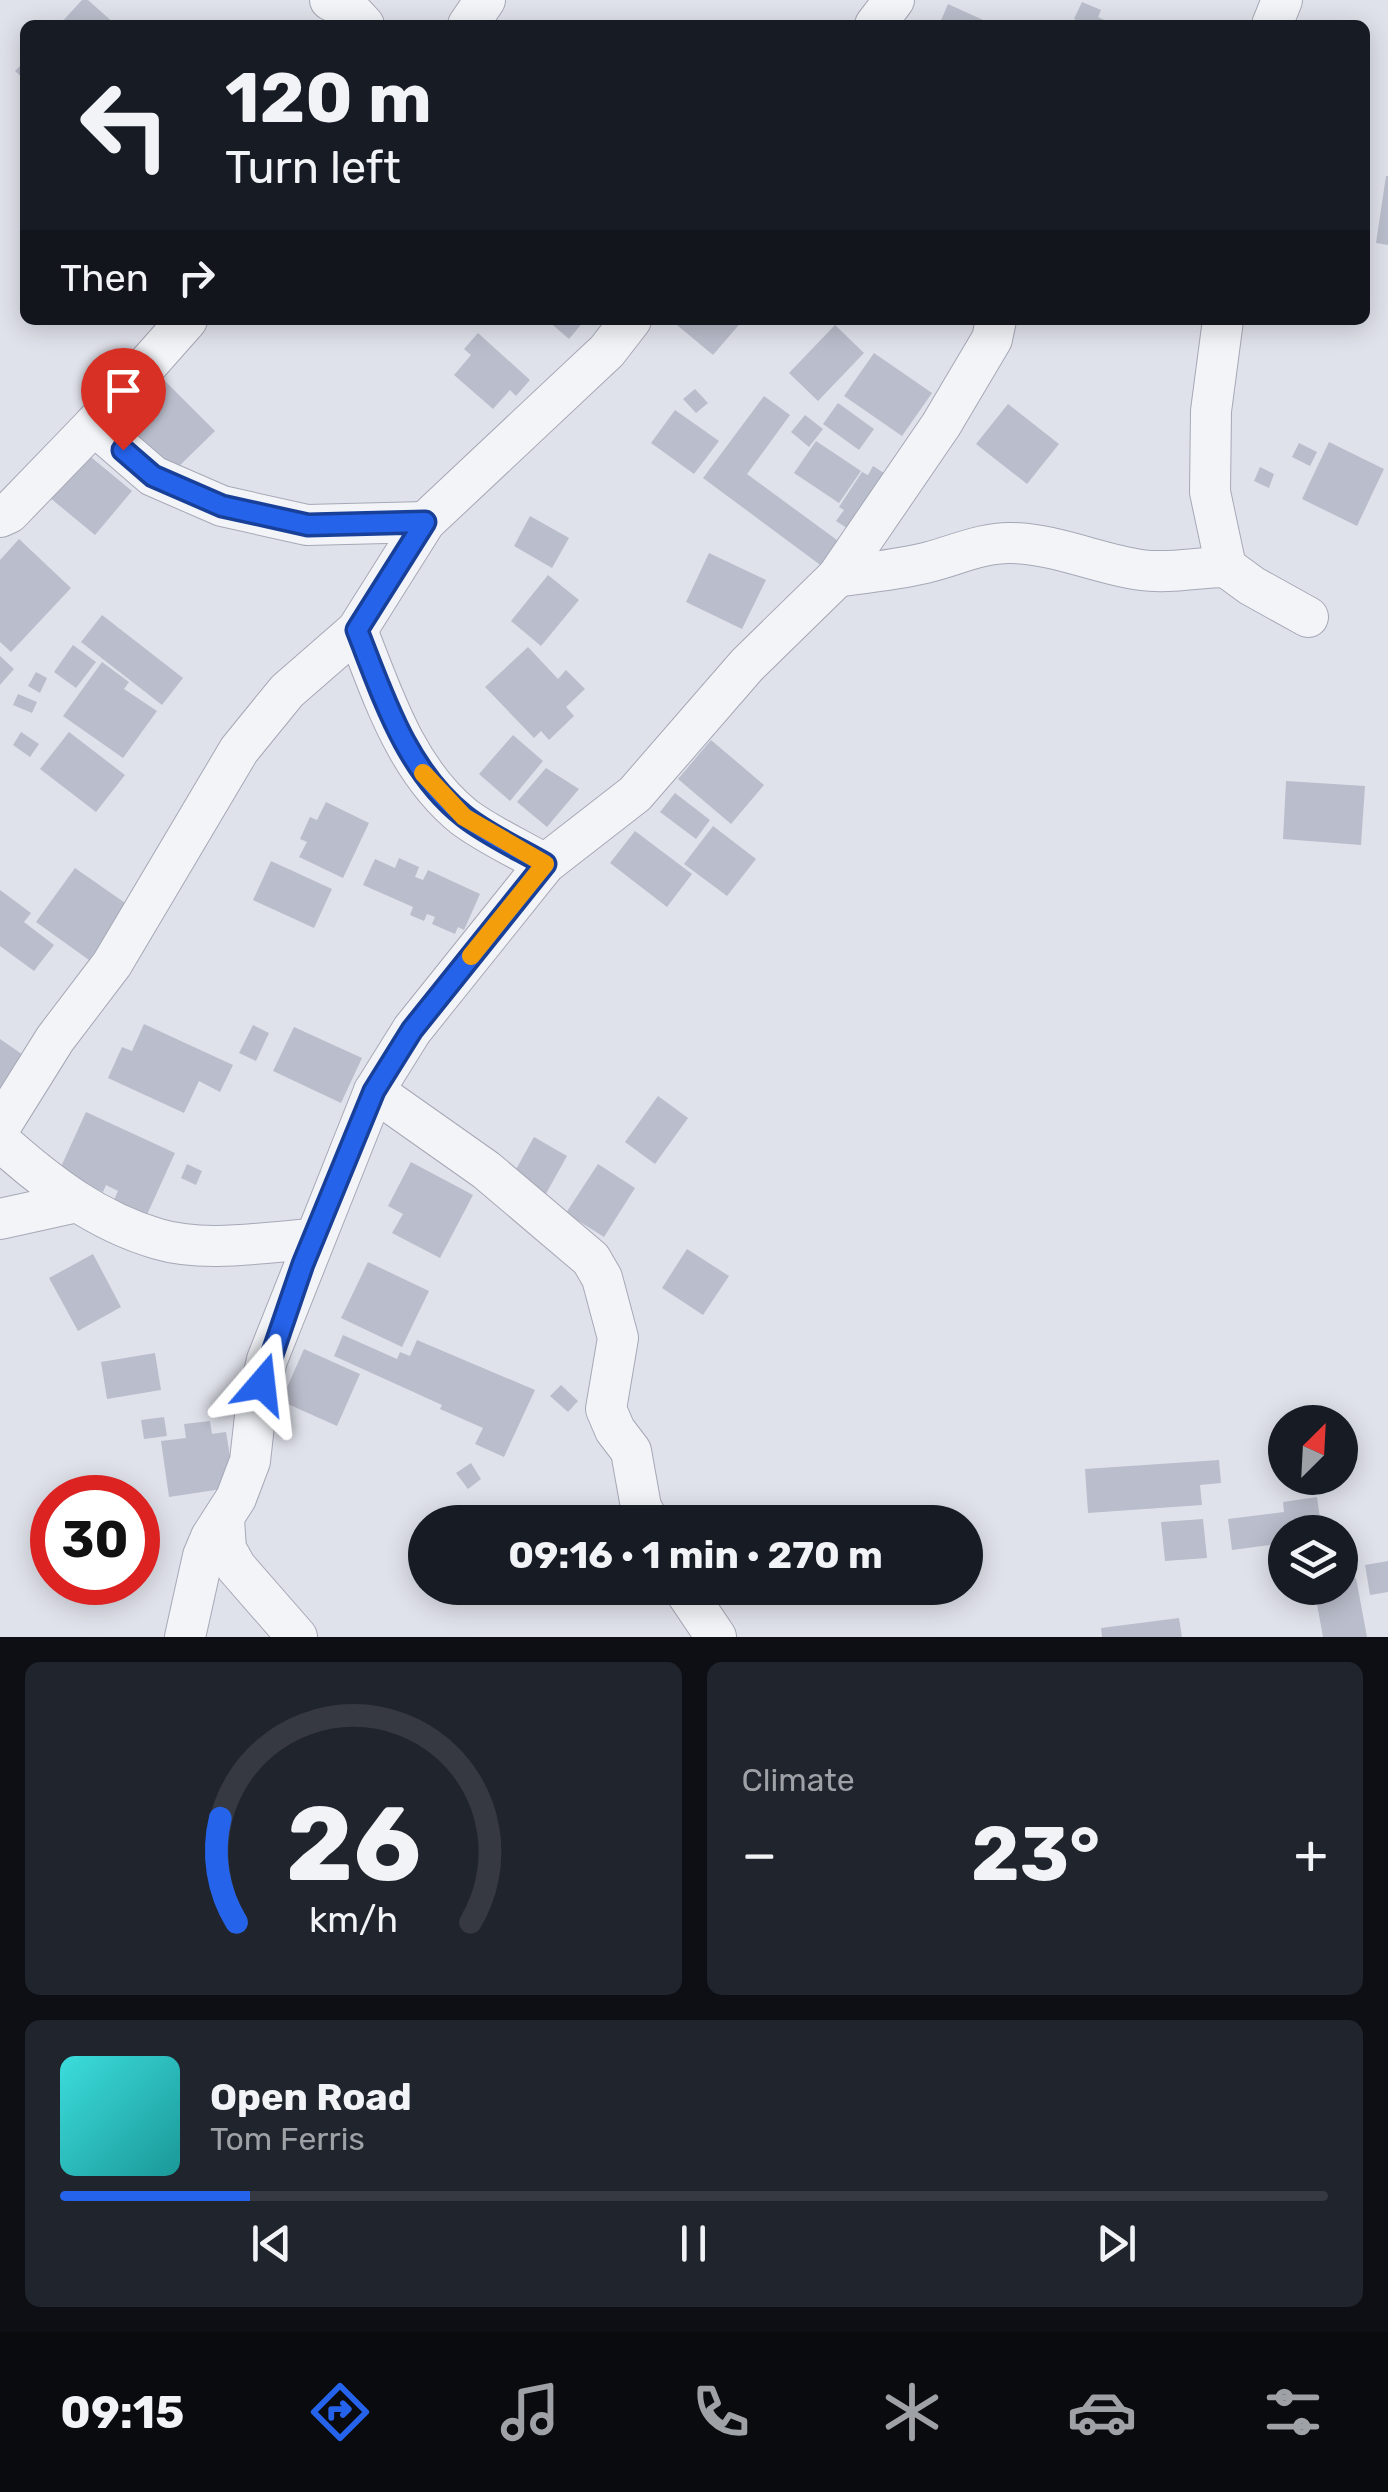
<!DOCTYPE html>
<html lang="en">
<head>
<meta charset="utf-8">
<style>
  body { margin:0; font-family:Rubik,sans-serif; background:#20242c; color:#f1f3f6; height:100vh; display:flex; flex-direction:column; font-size:38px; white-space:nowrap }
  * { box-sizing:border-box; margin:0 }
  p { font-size:32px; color:#9ea1a6 }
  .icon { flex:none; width:55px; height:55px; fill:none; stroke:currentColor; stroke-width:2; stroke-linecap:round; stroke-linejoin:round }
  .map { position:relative; height:1637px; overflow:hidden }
  .drawer { display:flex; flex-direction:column; gap:25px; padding:25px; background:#0d0f14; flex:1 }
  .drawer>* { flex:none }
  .guide { position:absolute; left:20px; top:20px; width:1350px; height:305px; border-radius:15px; box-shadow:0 5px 25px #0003; background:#171b24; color:#f1f3f6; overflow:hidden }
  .needle { width:65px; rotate:24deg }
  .tools { position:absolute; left:1268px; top:1405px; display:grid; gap:20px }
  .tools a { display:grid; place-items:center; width:90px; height:90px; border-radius:50%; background:#171b24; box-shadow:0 5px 25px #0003; font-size:50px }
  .speed { position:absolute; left:30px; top:1475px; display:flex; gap:20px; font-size:50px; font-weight:700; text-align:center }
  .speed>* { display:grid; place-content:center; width:130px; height:130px; border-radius:50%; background:#171b24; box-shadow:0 5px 25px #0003; line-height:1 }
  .speed .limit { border:15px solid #d22; background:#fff; color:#111 }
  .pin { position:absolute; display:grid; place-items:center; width:85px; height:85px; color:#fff; margin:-102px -42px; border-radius:50% 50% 50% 0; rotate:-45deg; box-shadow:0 0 10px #0007 }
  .pin .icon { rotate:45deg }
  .me { position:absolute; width:110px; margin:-55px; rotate:17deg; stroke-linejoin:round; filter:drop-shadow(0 0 8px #0008) }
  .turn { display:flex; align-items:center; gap:35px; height:210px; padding:0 40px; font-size:45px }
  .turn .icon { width:130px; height:130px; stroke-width:2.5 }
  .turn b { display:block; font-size:70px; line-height:85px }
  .then { display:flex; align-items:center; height:95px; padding:0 40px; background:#0003; gap:20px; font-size:38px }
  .big { font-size:75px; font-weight:700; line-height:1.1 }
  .drawer .widget { flex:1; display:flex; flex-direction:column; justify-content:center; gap:15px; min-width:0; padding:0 35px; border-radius:15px; background:#20242c }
  .drawer .dial { align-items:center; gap:0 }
  .dial svg { height:260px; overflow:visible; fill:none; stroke:#363941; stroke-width:7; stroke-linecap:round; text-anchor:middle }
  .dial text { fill:#f1f3f6; stroke:none }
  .song { display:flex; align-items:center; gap:30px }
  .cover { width:120px; height:120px; border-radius:15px; background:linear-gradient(135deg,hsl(180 70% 55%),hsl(180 70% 35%)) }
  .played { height:10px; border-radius:5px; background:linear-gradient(90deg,#2563eb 15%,#363941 15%) }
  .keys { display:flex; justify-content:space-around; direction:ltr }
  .heat { display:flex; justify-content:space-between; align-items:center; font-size:55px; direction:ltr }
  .drawer .tiles { flex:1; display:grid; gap:25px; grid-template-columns:1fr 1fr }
  .widget:last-child { grid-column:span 2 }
  .trip { position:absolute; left:408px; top:1505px; width:575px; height:100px; border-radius:50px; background:#171b24; box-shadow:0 5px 25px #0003; font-weight:700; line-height:100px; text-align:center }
  .tabs { display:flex; height:160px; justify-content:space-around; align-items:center; background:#090b0e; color:#9ea1a6 }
  .tabs .icon { width:70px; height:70px }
  .tabs .selected { color:#2563eb }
  .tabs b { font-size:45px; color:#f1f3f6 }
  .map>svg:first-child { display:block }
  .building { fill:#babdcb }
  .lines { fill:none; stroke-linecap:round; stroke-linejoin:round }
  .minor-casing { stroke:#a5a8b6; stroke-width:42 }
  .minor { stroke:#f3f4f8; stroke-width:40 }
  .route-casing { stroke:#184099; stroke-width:25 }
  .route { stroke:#2563eb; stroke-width:18 }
  .slow { stroke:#f59e0b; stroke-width:18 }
</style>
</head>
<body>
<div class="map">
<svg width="1388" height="1637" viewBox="0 0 1388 1637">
  <rect width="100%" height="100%" fill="#e0e2eb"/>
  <g class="building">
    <polygon points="82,0 88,0 116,25 59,25"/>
    <polygon points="1082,2 1101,10 1098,17 1114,25 1088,25 1074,19"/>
    <polygon points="948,4 994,25 939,25"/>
    <polygon points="25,61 25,80 15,71"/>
    <polygon points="1386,176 1388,176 1388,245 1376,243"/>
    <polygon points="547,320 585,320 569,339"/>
    <polygon points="671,320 743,320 713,355"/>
    <polygon points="835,325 864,353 818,401 789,373"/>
    <polygon points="478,333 530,380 516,396 510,390 493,409 454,375 471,355 464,349"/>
    <polygon points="874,353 932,393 902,436 844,396"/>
    <polygon points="162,378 215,431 171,474 118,421"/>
    <polygon points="695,389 708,403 696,413 683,399"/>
    <polygon points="764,396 790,415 747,474 841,543 823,567 703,478"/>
    <polygon points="838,403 874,429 859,450 823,424"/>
    <polygon points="1008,404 1059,444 1027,484 976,444"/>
    <polygon points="675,410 719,441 694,474 651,443"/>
    <polygon points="805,415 823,429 809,447 791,432"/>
    <polygon points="816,441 861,471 839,503 794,473"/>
    <polygon points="1329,442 1384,469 1357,526 1302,499"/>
    <polygon points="1299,443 1317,452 1310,466 1292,457"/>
    <polygon points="86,453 132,491 95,535 49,497"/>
    <polygon points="873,466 887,475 850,530 836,521 844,510 839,507 862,472 868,475"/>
    <polygon points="1260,467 1274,474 1269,488 1254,481"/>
    <polygon points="530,516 569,538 552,568 514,546"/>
    <polygon points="19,539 71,588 11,652 0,642 0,560"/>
    <polygon points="709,553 766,580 742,629 686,602"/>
    <polygon points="548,575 579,600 541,646 511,621"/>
    <polygon points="102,615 183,678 162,705 81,642"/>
    <polygon points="73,645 96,662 76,688 54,672"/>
    <polygon points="528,647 558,679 566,670 585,689 566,707 574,716 549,740 541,731 534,738 485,687"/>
    <polygon points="0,656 14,669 0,685"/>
    <polygon points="102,662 129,682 124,689 157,711 123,758 63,716"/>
    <polygon points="36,672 47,678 40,693 28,686"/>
    <polygon points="18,694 37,702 32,713 13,705"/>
    <polygon points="21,732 39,744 30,757 13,745"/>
    <polygon points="69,732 125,775 96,812 40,769"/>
    <polygon points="513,735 543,761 510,801 479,774"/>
    <polygon points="711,740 764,785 731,824 678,779"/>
    <polygon points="546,768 579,789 547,827 517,802"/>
    <polygon points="1286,781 1365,786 1361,845 1283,839"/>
    <polygon points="675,793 710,820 696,839 660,812"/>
    <polygon points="326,802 369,823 343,878 299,857 307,842 300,839 310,817 317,820"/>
    <polygon points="713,826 756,859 727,896 684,864"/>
    <polygon points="635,831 692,874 667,907 610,863"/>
    <polygon points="399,858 419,867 415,877 423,880 428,870 480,894 464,930 458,927 455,934 432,924 435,917 427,914 424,921 410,915 413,907 363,885 375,859 395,868"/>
    <polygon points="271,861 332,889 314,928 253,900"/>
    <polygon points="75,868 128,905 89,960 36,922"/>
    <polygon points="0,890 31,913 24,922 54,945 34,971 0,946"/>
    <polygon points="144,1024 233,1065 220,1092 199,1081 184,1113 108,1078 122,1047 132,1051"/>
    <polygon points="253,1025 269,1033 256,1061 239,1053"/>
    <polygon points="294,1027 362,1058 341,1103 273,1071"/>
    <polygon points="0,1039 29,1059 0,1101"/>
    <polygon points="658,1096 688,1118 655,1164 625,1142"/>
    <polygon points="86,1112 175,1153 145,1219 112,1205 118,1191 106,1185 103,1192 59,1171"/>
    <polygon points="534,1137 567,1156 543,1199 510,1180"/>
    <polygon points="411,1162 473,1195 440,1258 392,1233 403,1214 388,1206"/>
    <polygon points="187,1164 202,1171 196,1185 181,1178"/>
    <polygon points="598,1164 635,1188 604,1237 566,1213"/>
    <polygon points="687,1249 729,1276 703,1315 662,1288"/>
    <polygon points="93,1254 121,1307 78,1331 49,1278"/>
    <polygon points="368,1262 429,1291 402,1347 341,1318"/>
    <polygon points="343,1335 397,1359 400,1352 410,1356 417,1340 535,1390 504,1457 475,1444 483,1428 440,1409 442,1405 334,1356"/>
    <polygon points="304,1349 360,1374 337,1426 281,1401"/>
    <polygon points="155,1353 161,1390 107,1399 101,1362"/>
    <polygon points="561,1385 578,1401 568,1412 550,1396"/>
    <polygon points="164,1417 167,1436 144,1439 141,1420"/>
    <polygon points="210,1421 212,1434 226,1432 235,1487 169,1497 161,1441 186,1438 184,1424"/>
    <polygon points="1219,1460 1221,1483 1200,1485 1202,1505 1088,1513 1085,1469"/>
    <polygon points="471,1463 481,1479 468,1489 456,1473"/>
    <polygon points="1317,1497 1322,1532 1285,1532 1285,1543 1232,1550 1228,1519 1284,1512 1283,1502"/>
    <polygon points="1203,1519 1207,1558 1165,1561 1161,1522"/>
    <polygon points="1388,1561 1388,1592 1370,1595 1365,1565"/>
    <polygon points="1356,1578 1367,1637 1323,1637 1314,1588 1340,1588 1340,1581"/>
    <polygon points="1179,1618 1182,1637 1102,1637 1101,1628"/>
  </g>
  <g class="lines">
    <g class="minor-casing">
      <g id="minor">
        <polyline points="330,0 350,10 364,25"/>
        <polyline points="468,25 485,0"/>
        <polyline points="875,25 894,0"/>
        <polyline points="1272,25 1282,0"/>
        <polyline points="1223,320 1211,411 1210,492 1226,567 1252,586 1308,617"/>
        <polyline points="94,425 153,476 222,506 307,525 425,522"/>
        <polyline points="0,517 9,513 94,425 187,320"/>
        <path d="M837,577C868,572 899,570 929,562C956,555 984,542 1012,543C1057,544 1098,564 1141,570C1170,574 1198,567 1226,567"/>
        <path d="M357,630C383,696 406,770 464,817C488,835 519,849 545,864"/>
        <polyline points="374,1091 486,1170 591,1259 602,1278 618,1338 606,1409 615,1430 631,1451 641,1507 649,1522"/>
        <polyline points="0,1127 55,1039 112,964 239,750 287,691 357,630 425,522 607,351 631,320"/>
        <path d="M0,1141C47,1183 96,1221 158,1239C205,1253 265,1242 313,1239"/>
        <polyline points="0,1219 77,1202"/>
        <polyline points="224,1520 226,1549 236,1567 297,1637"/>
        <polyline points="683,1588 716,1637"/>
        <polyline points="185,1637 203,1556 211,1537 236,1498 250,1461 256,1407 267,1360 374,1091 412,1030 545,864 635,794 747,665 837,577 941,425 992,339 996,320"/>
      </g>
    </g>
    <use href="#minor" class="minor"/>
  </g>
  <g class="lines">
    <g class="route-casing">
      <path id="route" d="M123,450L153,476L222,506L308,525L425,522L357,630C383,696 406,770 464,816C488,835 519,849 545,864L412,1030L374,1091L303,1264L262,1384"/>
    </g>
    <use href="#route" class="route"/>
    <polyline class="slow" points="423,773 464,817 545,864 471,956"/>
  </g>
</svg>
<div class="tools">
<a><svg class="needle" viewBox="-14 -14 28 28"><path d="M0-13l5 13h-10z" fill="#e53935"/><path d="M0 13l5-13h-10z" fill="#9ea1a6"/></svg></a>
<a><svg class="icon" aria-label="layers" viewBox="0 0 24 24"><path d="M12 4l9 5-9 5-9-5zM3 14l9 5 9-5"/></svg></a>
</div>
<div class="speed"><div class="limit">30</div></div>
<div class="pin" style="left:123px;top:450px;background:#d93025"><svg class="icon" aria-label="arrive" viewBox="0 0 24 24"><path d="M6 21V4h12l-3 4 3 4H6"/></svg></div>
<svg class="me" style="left:262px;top:1384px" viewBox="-20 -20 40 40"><path d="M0-17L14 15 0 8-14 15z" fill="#2563eb" stroke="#fff" stroke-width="4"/></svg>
<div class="trip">09:16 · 1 min · 270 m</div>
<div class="guide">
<div class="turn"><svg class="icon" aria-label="left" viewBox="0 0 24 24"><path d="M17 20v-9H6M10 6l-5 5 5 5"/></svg><div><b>120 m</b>Turn left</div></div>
<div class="then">Then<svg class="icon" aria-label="right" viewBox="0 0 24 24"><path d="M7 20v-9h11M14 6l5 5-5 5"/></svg></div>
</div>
</div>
<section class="drawer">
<div class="tiles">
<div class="widget dial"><svg viewBox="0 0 100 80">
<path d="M14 69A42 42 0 1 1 86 69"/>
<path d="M14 69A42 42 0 0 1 9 37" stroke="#2563eb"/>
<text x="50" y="56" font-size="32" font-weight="700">26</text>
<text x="50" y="72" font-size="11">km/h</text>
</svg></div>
<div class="widget"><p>Climate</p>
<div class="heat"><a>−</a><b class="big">23°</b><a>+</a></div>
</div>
<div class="widget">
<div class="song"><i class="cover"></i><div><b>Open Road</b><p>Tom Ferris</p></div></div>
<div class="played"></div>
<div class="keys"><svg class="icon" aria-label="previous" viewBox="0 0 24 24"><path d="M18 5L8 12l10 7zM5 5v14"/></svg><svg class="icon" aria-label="pause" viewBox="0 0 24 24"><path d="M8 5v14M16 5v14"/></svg><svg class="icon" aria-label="next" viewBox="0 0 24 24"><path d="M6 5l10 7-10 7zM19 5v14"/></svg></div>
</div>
</div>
</section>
<nav class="tabs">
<b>09:15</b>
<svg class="icon selected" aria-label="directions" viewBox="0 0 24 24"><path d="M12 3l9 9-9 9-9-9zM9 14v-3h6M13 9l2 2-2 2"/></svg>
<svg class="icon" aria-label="music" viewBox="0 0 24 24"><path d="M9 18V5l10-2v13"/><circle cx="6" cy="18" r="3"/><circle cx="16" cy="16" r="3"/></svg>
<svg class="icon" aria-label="phone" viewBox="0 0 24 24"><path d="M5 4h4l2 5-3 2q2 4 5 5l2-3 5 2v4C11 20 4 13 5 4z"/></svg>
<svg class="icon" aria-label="climate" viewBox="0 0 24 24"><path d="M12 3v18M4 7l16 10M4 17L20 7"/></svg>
<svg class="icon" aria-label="car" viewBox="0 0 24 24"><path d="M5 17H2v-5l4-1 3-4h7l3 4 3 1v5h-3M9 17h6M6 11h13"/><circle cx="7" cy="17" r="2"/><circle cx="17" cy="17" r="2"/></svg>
<svg class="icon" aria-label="filters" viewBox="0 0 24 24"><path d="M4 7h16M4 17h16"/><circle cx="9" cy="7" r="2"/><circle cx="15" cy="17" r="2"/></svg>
</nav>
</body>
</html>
